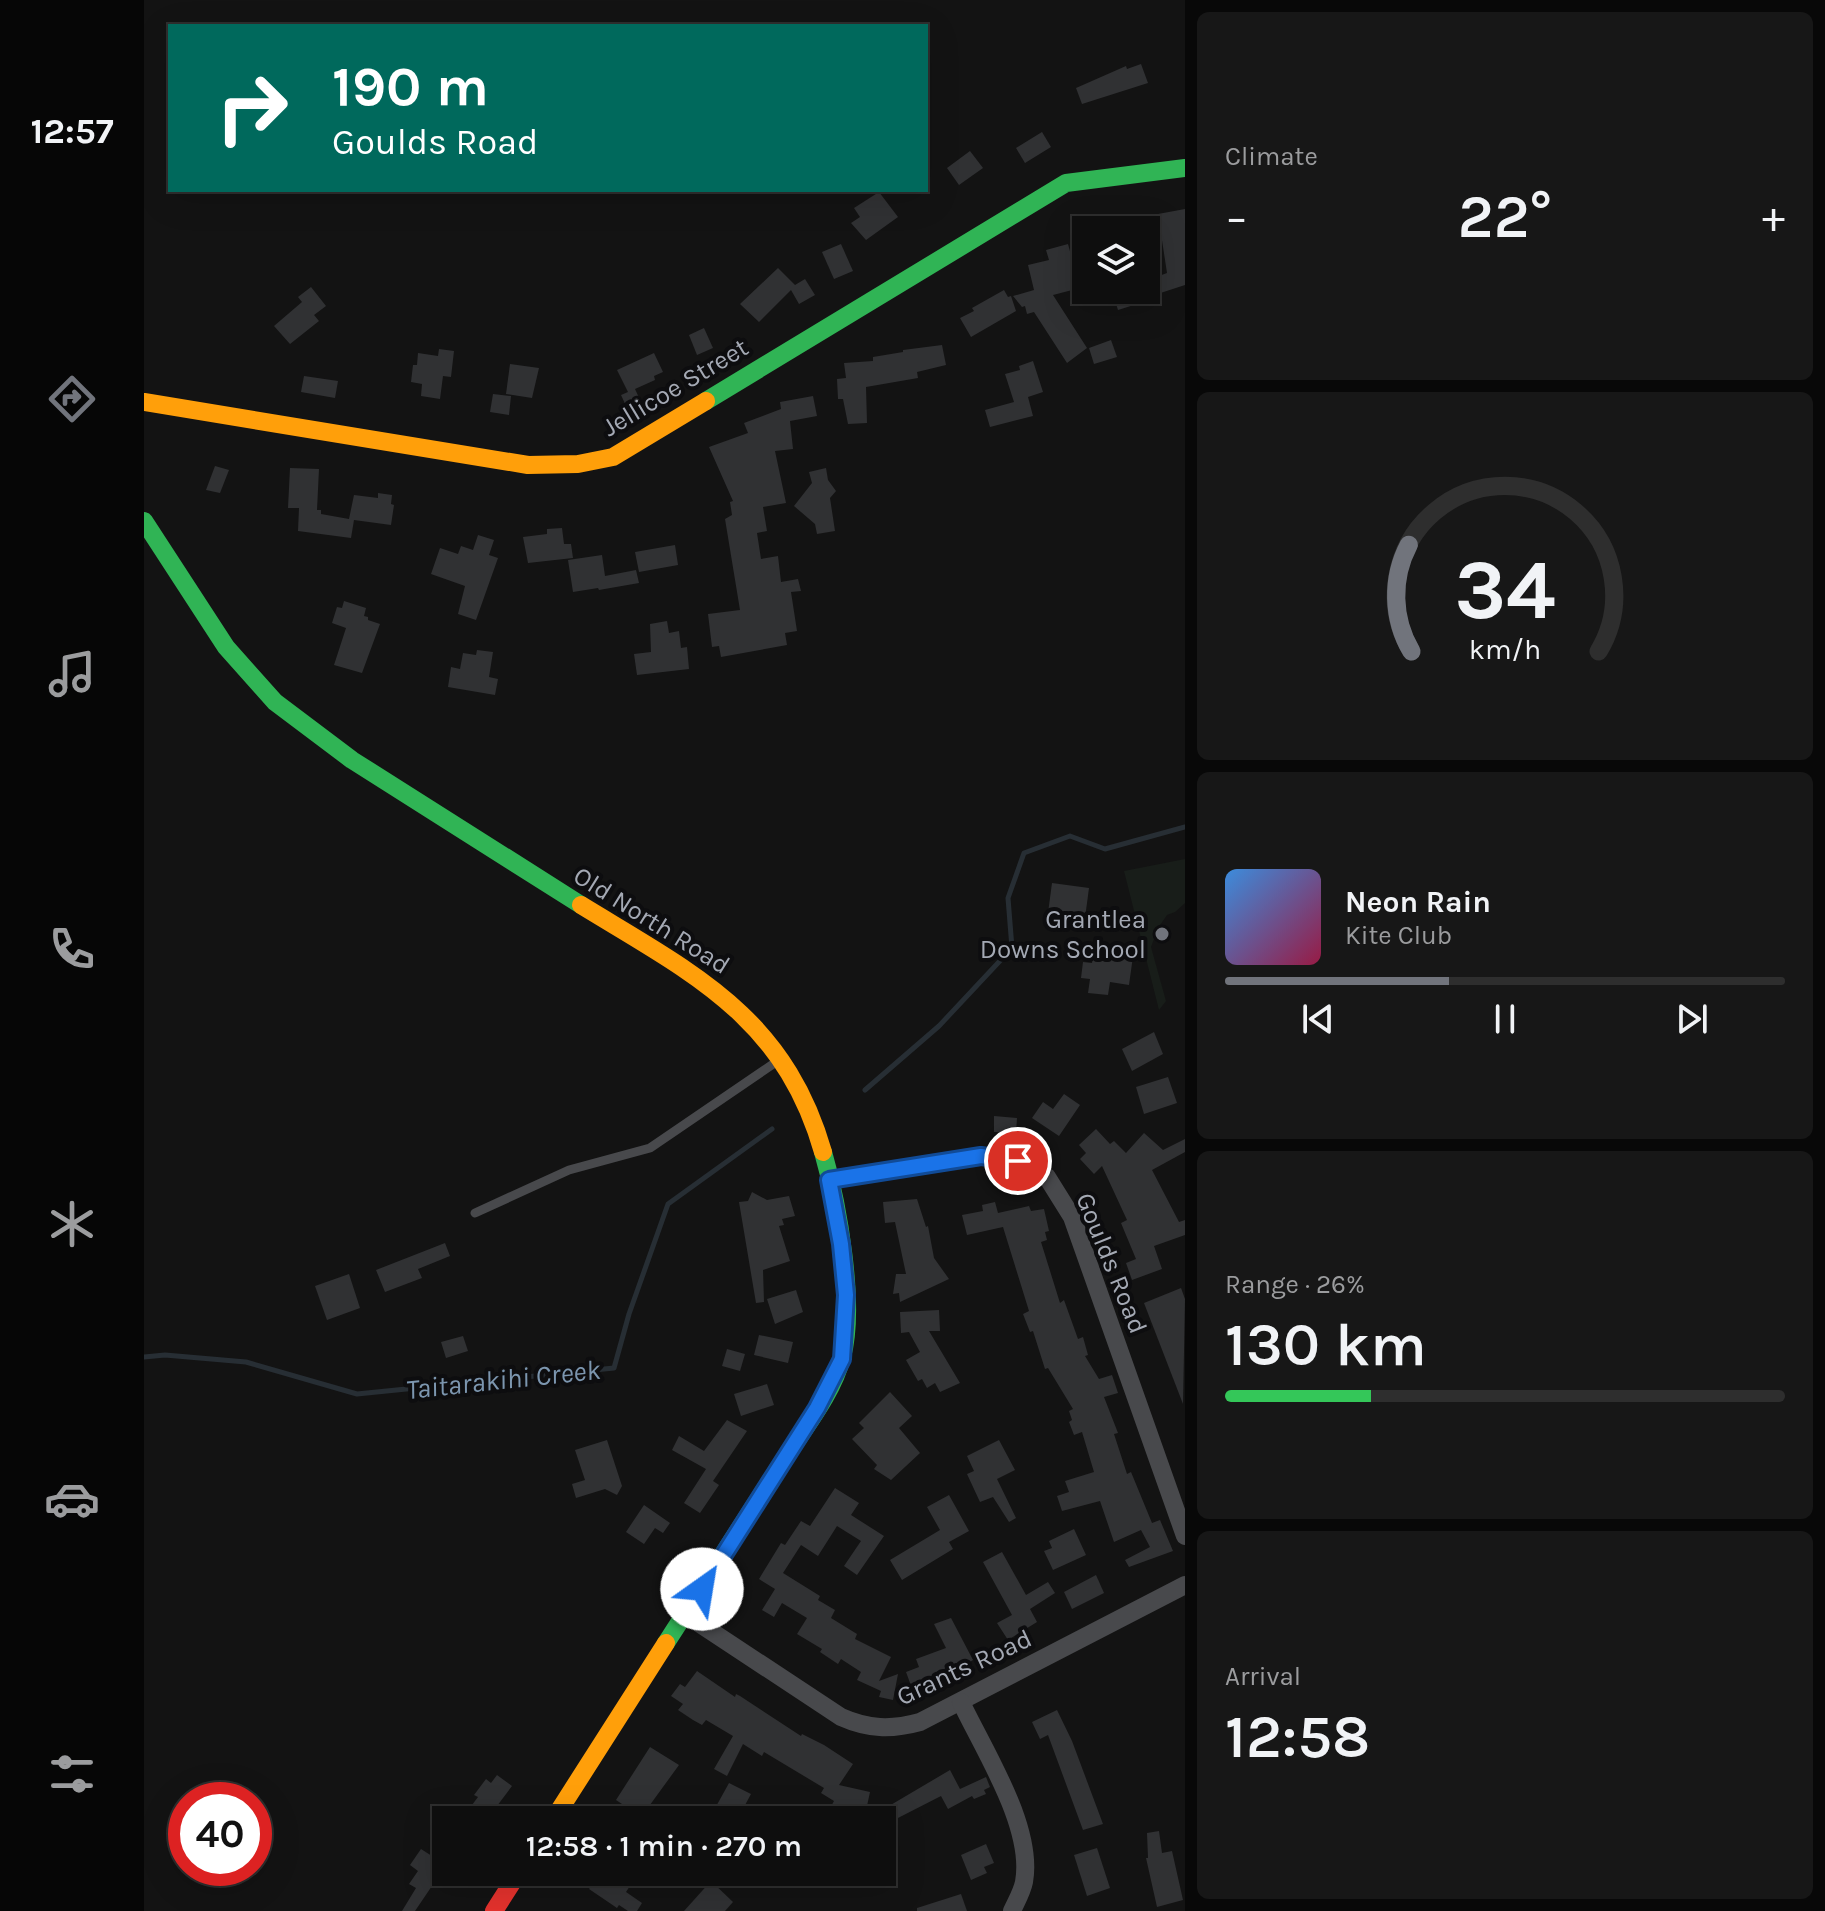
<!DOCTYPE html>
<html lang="en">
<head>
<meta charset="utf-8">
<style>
  body { margin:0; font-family:Karla,sans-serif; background:#171717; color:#f1f3f6; height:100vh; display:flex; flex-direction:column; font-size:30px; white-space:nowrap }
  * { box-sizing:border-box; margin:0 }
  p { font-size:26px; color:#9b9c9e }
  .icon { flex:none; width:44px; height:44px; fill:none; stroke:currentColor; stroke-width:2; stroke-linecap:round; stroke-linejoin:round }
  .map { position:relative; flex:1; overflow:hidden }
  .side { display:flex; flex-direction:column; gap:12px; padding:12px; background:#080808; width:640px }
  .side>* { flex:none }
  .banner { position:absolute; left:24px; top:24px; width:760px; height:168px; border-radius:0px; box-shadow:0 8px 32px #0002,0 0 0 2px #2e2e2e; background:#00695c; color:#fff; overflow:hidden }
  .fabs { position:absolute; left:928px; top:216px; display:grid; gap:16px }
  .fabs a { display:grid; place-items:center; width:88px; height:88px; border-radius:0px; background:#0e0e0e; box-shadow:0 8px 32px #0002,0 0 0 2px #2e2e2e; font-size:40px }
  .speed { position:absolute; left:24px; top:1782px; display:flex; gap:16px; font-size:40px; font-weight:700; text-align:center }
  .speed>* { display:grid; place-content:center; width:104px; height:104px; border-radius:50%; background:#0e0e0e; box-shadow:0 8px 32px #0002,0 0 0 2px #2e2e2e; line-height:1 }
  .speed .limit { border:12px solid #d22; background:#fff; color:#111 }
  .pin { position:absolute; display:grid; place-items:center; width:68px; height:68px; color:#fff; margin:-34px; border:4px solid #fff; border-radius:50%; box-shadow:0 2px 8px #0007 }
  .me { position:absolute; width:88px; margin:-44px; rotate:32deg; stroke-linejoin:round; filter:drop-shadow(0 0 6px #0008) }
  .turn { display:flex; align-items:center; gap:28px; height:168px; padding:0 32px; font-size:36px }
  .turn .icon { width:104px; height:104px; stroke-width:2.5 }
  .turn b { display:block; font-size:56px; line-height:68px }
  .big { font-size:60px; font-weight:600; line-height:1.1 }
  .side .tile { flex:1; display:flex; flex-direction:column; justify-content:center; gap:12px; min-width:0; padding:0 28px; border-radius:12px; background:#171717 }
  .side .dial { align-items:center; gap:0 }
  .dial svg { height:208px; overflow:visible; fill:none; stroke:#2e2e2e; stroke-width:7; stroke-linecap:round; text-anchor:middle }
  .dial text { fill:#f1f3f6; stroke:none }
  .song { display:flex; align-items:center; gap:24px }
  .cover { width:96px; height:96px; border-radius:12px; background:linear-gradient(135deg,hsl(210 70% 55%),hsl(340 70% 35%)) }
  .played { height:8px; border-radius:4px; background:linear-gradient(90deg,#71747c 40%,#2e2e2e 40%) }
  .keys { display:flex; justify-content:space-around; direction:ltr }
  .heat { display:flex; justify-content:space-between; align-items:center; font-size:44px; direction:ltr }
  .charge { height:12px; border-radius:6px; background:linear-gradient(90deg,#34c759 26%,#2e2e2e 0) }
  .trip { position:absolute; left:288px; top:1806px; width:464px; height:80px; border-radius:0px; background:#0e0e0e; box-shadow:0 8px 32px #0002,0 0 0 2px #2e2e2e; font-weight:600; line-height:80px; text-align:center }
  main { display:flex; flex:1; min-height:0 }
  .menu { display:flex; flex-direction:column; width:144px; justify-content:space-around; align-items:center; background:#060606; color:#9b9c9e }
  .menu .icon { width:56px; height:56px }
  .menu .on { color:#71747c }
  .menu b { font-size:36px; color:#f1f3f6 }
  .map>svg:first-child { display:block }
  .green { fill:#181d19 }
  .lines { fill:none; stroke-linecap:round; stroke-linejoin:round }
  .stream { stroke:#272e34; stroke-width:5 }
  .building { fill:#303133 }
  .lane { stroke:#48494c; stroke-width:9 }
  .street { stroke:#48494c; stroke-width:18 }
  .fast { stroke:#30b455; stroke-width:18 }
  .slow { stroke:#ff9f0a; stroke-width:18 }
  .jam { stroke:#e5322d; stroke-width:18 }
  .route-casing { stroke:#114b97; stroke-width:20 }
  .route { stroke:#1a73e8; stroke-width:14 }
  .poi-dot { fill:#71747c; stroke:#0d0d0f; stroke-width:3 }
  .labels { text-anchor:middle; stroke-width:8; stroke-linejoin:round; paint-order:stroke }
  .street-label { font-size:26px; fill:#a4a9b4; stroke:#0d0d0f }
  .poi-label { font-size:26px; fill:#a4a9b4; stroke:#0d0d0f; text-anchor:end }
  .water-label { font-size:28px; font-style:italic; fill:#7c96af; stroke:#0d0d0f }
</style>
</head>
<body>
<main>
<nav class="menu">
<b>12:57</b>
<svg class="icon on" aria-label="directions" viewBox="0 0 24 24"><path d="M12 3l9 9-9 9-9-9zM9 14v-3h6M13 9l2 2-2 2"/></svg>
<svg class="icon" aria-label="music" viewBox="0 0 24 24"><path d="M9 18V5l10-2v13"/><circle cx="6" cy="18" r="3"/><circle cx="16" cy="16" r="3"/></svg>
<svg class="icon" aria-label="phone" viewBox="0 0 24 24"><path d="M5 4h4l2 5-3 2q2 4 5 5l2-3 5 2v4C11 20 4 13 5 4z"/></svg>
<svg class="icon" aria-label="climate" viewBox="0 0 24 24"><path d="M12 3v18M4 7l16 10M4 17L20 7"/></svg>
<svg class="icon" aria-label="car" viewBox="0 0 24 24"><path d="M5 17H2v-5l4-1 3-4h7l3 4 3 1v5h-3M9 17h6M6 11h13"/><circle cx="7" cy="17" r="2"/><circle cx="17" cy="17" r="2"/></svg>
<svg class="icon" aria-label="filters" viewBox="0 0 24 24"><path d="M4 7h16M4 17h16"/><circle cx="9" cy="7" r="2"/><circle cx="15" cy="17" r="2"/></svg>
</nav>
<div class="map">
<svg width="1041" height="1911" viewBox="0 0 1041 1911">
  <rect width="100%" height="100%" fill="#131313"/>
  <polygon class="green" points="1041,859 1041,903 1031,912 1023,915 1014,928 1007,947 1022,1001 1015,1010 980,871"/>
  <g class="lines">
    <g class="stream">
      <polyline points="721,1090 795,1026 868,948 864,898 880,853 926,836 961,849 1041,827"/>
      <polyline points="0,1357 21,1355 102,1362 213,1394 470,1368 485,1314 524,1204 628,1129"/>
    </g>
  </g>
  <g class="building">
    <polygon points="997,64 1004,83 938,104 932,88 982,66 983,69"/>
    <polygon points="898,132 907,147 881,163 872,148"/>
    <polygon points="826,151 839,168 815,185 803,168"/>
    <polygon points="735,192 754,217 722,240 707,223 716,217 710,208"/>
    <polygon points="1041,209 1041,285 992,301 993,304 974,310 969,294 983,290 1011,290 1007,279 1023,273 1014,214"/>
    <polygon points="697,244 709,271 690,279 678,252"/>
    <polygon points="924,244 936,288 909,295 943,348 923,363 890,312 883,314 881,306 878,307 869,296 890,290 884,265 905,260 902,250"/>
    <polygon points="634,268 651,285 661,279 671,295 655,304 647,290 615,322 596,304"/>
    <polygon points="167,287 182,306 170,315 175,321 146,344 130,326 158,302 154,297"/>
    <polygon points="860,290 864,297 867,296 872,311 827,337 816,318 830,311 828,308"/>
    <polygon points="560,328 569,348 553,355 545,335"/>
    <polygon points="967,340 973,357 950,364 945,348"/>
    <polygon points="798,345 802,365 773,372 774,378 722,387 723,423 704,424 699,399 694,399 693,379 702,378 700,363 729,361 729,357 759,352 759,350"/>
    <polygon points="295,349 310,351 307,377 299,376 296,399 277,396 278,384 267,382 269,365 273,365 274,353 294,356"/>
    <polygon points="510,353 519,372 510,376 511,380 491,389 497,402 483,408 477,395 484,392 473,370"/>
    <polygon points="889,361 899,392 884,397 889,416 846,427 841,410 870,402 861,374 876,370 875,366"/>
    <polygon points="366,364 395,368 388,398 362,394"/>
    <polygon points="160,376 194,381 191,398 157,392"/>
    <polygon points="349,394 367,396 365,415 346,412"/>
    <polygon points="669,396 673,416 646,421 649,449 631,451 642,503 619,507 623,531 613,533 617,559 634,556 637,582 654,579 657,591 647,592 653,631 641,633 643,645 577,657 575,646 568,647 564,614 596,610 581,519 588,515 586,502 589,501 565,447 604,433 600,423 637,409 636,402"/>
    <polygon points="71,466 85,470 76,493 62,490"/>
    <polygon points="146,468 175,469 173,510 177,510 177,514 205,519 210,495 234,498 234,493 248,495 247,504 250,505 247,525 210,520 207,538 154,531 155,508 144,508"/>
    <polygon points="682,468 684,480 692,491 686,498 691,531 673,534 671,524 650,506 668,483 665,472"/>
    <polygon points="418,528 420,544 427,544 429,558 384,563 379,537 403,534 403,529"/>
    <polygon points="334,535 350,540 345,555 354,558 332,620 314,614 321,586 287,574 296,548 314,554 317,546 329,550"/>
    <polygon points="531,545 534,565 495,572 491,552"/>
    <polygon points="458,555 461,576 492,570 495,583 455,590 454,588 429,592 424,560"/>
    <polygon points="200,601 222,608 220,616 224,617 224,620 236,624 218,673 190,665 202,628 188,623 193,607 198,608"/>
    <polygon points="523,621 525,633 535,631 537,648 543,647 545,669 493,675 490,654 507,652 506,624"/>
    <polygon points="333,650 349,652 345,677 354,679 351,695 304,687 307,667 316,669 319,653 332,655"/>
    <polygon points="908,883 945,888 941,918 904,913"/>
    <polygon points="951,943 990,949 985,985 966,982 964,995 944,993 946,979 937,978 939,962 948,963"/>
    <polygon points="1010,1032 1019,1054 988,1071 978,1049"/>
    <polygon points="1024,1077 1033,1103 1000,1114 992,1087"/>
    <polygon points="920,1094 936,1105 915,1136 888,1118 899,1102 909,1109"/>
    <polygon points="850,1116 873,1118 872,1133 850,1132"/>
    <polygon points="952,1129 966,1144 970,1141 982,1153 1000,1133 1019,1150 1041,1139 1041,1152 1008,1170 1035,1222 1041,1220 1041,1235 1010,1246 1018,1269 988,1280 982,1263 992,1259 977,1223 983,1220 958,1166 950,1174 936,1159 942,1153 935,1145"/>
    <polygon points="608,1192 623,1200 645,1196 651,1216 638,1219 640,1225 635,1226 646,1261 619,1270 620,1302 612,1303 595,1202 604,1201"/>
    <polygon points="773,1199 782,1227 784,1226 790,1258 805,1279 756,1302 755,1293 749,1294 752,1274 762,1274 751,1222 741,1223 739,1202"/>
    <polygon points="851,1202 854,1213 885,1206 887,1211 900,1209 905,1231 901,1232 903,1240 897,1242 916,1303 920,1300 934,1339 939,1337 944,1355 941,1356 955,1379 968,1375 974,1393 960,1397 974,1433 970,1434 983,1474 987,1472 1008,1523 1016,1520 1029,1551 985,1567 981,1560 1006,1547 997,1530 970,1542 956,1501 918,1511 913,1496 925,1492 921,1481 950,1472 938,1432 930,1435 925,1422 928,1420 925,1411 929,1409 904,1368 901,1369 889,1331 886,1332 879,1314 885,1311 859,1227 823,1235 818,1215 839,1211 838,1205"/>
    <polygon points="301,1243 306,1256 274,1269 278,1278 241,1292 232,1270"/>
    <polygon points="205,1274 216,1308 183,1320 171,1286"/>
    <polygon points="1037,1288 1041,1299 1039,1404 1000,1303"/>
    <polygon points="652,1290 659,1312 631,1324 623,1299"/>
    <polygon points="795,1310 796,1331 785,1331 816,1383 796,1392 791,1383 783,1388 778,1379 774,1381 762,1360 776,1352 765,1332 757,1333 756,1312"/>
    <polygon points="615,1335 649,1342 644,1363 610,1355"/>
    <polygon points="319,1336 324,1351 302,1358 297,1342"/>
    <polygon points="583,1349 601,1354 596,1371 578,1366"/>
    <polygon points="623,1384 630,1405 597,1416 590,1394"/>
    <polygon points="746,1392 768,1416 755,1428 776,1453 747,1480 730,1469 733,1465 708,1439 720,1428 715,1423"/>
    <polygon points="583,1420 603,1431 569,1481 575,1485 556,1513 540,1503 562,1469 528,1450 535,1436 560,1451"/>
    <polygon points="463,1440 478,1486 473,1495 461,1489 432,1498 428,1484 441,1480 431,1450"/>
    <polygon points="855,1440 871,1470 853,1479 872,1518 865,1522 849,1497 836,1502 823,1474 830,1471 823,1456"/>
    <polygon points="691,1488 715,1503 707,1515 740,1536 713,1575 700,1566 717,1541 693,1526 674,1556 657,1545 639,1573 676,1596 674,1600 691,1610 687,1618 713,1634 711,1639 747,1657 735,1681 754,1674 749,1700 735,1697 737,1691 713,1680 717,1672 697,1659 694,1664 676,1652 678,1649 653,1634 663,1618 638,1603 630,1617 618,1610 631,1589 615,1579 637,1543 641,1545 657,1521 666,1526"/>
    <polygon points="805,1495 825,1531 805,1542 809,1549 758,1580 746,1560 796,1530 783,1507"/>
    <polygon points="500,1505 526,1523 519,1533 511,1528 500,1544 482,1532"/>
    <polygon points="930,1529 942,1555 909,1570 900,1551 908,1548 905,1541"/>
    <polygon points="858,1552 882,1595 904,1582 911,1593 886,1609 893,1622 864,1640 853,1623 868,1615 839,1562"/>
    <polygon points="952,1575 960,1593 928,1609 920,1592"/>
    <polygon points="807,1618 829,1660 789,1684 769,1691 762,1672 775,1667 772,1659 802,1648 790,1624"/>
    <polygon points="553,1671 591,1697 592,1694 596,1696 657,1736 658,1734 680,1745 709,1764 695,1785 726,1792 720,1820 683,1814 690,1801 677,1793 680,1788 620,1752 618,1756 599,1744 583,1776 570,1769 589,1736 562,1720 558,1725 549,1720 534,1710 539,1704 527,1696 536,1684 541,1687"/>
    <polygon points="913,1710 928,1741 959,1824 939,1830 904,1735 896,1739 888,1722"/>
    <polygon points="506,1747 535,1765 495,1820 476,1820 484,1808 472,1800"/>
    <polygon points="806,1770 816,1789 842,1777 846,1787 840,1790 842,1794 830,1799 828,1796 804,1809 797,1796 752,1819 745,1806"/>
    <polygon points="353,1775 368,1786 353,1806 373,1820 332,1820 322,1813 334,1797 330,1795 342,1779 347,1783"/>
    <polygon points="585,1783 607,1794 593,1820 576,1820 578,1816 569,1812"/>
    <polygon points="1015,1831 1018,1853 1028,1851 1039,1900 1013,1907 1002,1858 1004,1858 1003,1833"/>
    <polygon points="842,1844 850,1863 840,1867 843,1873 827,1880 817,1855"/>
    <polygon points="953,1848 966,1888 943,1896 930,1855"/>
    <polygon points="277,1849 302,1865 302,1872 315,1872 305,1888 292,1880 271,1911 258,1911 272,1888 265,1884 274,1871 266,1865"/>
    <polygon points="457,1872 495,1872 482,1892 498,1903 493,1911 484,1911 475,1905 473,1908 445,1889"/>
    <polygon points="567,1881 589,1902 581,1911 540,1911"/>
    <polygon points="817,1894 823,1911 773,1911 773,1908"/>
  </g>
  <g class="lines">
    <polyline class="lane" points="331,1213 425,1170 506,1148 635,1060"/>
    <g class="street">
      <polyline points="685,1180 837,1156 874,1161 903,1177 928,1217 1041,1536"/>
      <path d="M541,1614L697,1717C724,1729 747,1730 776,1722L1041,1585"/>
      <path d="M817,1702C840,1751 890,1827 880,1882C878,1892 872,1902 868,1911"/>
    </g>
    <g class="fast">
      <polyline points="562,401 922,183 1041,168"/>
      <polyline points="0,521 82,647 131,702 208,760 437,905"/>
      <path d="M522,1643C562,1581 602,1519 641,1458C661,1427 689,1393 698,1357C712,1305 694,1204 679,1152"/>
    </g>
    <g class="slow">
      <polyline points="0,402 384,465 434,464 469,457 562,401"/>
      <path d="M437,905C548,973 640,1016 679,1152"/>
      <polyline points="409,1820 522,1643"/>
    </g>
    <polyline class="jam" points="350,1911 375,1872"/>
  </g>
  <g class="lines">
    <g class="route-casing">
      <polyline id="route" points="558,1589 673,1408 698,1359 702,1295 697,1244 685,1180 837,1156 874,1161"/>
    </g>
    <use href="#route" class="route"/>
  </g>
  <circle class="poi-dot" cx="1018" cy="934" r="8"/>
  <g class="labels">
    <g class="street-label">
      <text transform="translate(531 387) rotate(-31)" y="9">Jellicoe Street</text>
      <text transform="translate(508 920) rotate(32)" y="9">Old North Road</text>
      <text transform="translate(968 1263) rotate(68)" y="9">Goulds Road</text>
      <text transform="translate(820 1667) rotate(-25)" y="9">Grants Road</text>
    </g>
    <g class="poi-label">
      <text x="1002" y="928">Grantlea<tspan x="1002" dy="30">Downs School</tspan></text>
    </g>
    <g class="water-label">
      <text transform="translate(359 1379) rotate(-6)" y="10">Taitarakihi Creek</text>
    </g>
  </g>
</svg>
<div class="fabs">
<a><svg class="icon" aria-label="layers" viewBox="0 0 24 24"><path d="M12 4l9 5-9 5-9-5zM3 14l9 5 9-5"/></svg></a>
</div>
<div class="speed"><div class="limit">40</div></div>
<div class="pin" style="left:874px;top:1161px;background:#d93025"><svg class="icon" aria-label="arrive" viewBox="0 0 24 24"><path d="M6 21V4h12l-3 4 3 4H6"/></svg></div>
<svg class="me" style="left:558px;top:1589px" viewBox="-20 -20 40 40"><circle r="19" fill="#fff"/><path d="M0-13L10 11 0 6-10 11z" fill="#1a73e8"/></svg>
<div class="trip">12:58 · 1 min · 270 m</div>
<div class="banner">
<div class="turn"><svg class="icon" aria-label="right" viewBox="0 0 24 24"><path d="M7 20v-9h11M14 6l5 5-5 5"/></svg><div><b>190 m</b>Goulds Road</div></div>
</div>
</div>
<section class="side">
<div class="tile"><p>Climate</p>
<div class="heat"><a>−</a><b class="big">22°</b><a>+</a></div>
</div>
<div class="tile dial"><svg viewBox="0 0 100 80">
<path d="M14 69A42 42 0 1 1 86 69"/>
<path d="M14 69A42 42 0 0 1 13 28" stroke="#71747c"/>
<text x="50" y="56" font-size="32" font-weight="700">34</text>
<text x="50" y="72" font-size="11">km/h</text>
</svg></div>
<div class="tile">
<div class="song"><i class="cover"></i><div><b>Neon Rain</b><p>Kite Club</p></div></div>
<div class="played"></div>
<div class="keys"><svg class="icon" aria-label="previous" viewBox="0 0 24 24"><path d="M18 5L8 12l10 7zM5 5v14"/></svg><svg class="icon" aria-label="pause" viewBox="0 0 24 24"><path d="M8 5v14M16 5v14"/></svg><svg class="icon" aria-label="next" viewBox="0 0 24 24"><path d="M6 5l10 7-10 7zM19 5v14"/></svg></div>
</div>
<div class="tile"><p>Range · 26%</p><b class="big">130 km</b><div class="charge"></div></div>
<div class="tile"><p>Arrival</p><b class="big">12:58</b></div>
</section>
</main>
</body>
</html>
